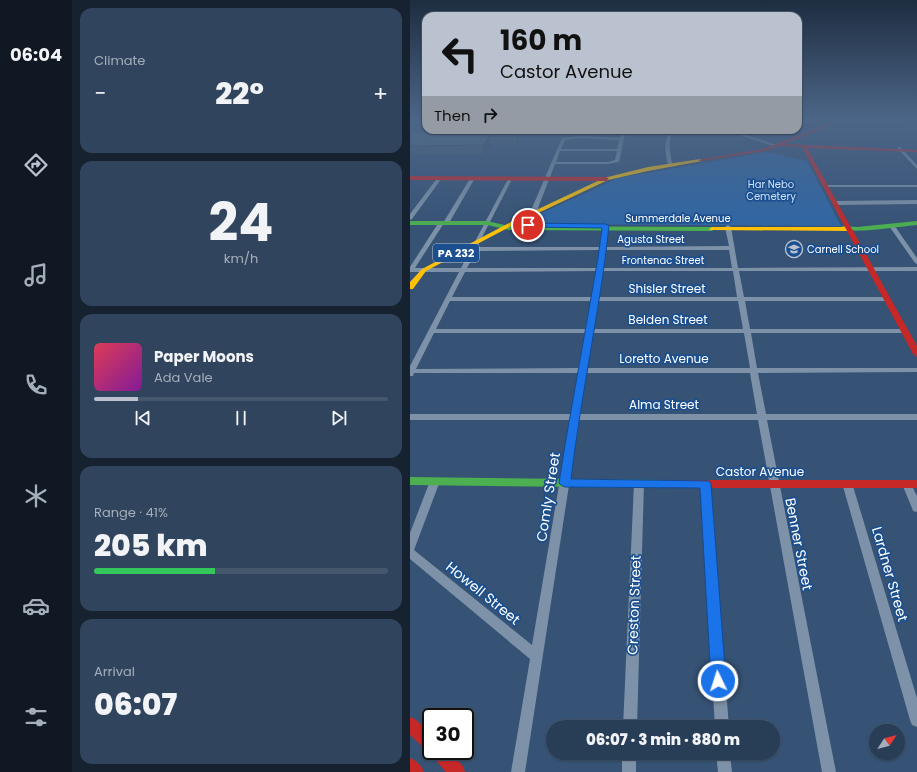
<!DOCTYPE html>
<html lang="en">
<head>
<meta charset="utf-8">
<style>
  body { margin:0; font-family:Poppins,sans-serif; background:#30455d; color:#f1f3f6; height:100vh; display:flex; flex-direction:column; font-size:15px; white-space:nowrap }
  * { box-sizing:border-box; margin:0 }
  p { font-size:13px; color:#a5aeba }
  .icon { flex:none; width:22px; height:22px; fill:none; stroke:currentColor; stroke-width:2; stroke-linecap:round; stroke-linejoin:round }
  .map { position:relative; flex:1; overflow:hidden }
  .side { display:flex; flex-direction:column; gap:8px; padding:8px; background:#162230; width:338px }
  .side>* { flex:none }
  .top-card { position:absolute; left:12px; top:12px; width:380px; height:122px; border-radius:12px; box-shadow:0 1px 3px #0004,0 0 0 1px #44576d; background:#b9c2ce; color:#111; overflow:hidden }
  .needle { width:26px; rotate:54deg }
  .buttons { position:absolute; left:459px; top:724px; display:grid; gap:8px }
  .buttons a { display:grid; place-items:center; width:36px; height:36px; border-radius:50%; background:#283e57; box-shadow:0 1px 3px #0004,0 0 0 1px #44576d; font-size:20px }
  .speed { position:absolute; left:12px; top:708px; display:flex; gap:8px; font-size:20px; font-weight:700; text-align:center }
  .speed>* { display:grid; place-content:center; width:52px; height:52px; border-radius:50%; background:#283e57; box-shadow:0 1px 3px #0004,0 0 0 1px #44576d; line-height:1 }
  .speed .limit { border:2px solid #111; border-radius:6px; background:#fff; color:#111 }
  .pin { position:absolute; display:grid; place-items:center; width:34px; height:34px; color:#fff; margin:-17px; border:2px solid #fff; border-radius:50%; box-shadow:0 1px 4px #0007 }
  .me { position:absolute; width:44px; margin:-22px; rotate:356deg; stroke-linejoin:round; filter:drop-shadow(0 0 3px #0008) }
  .turn { display:flex; align-items:center; gap:14px; height:84px; padding:0 12px; font-size:18px }
  .turn .icon { width:52px; height:52px; stroke-width:2.5 }
  .turn b { display:block; font-size:28px; line-height:34px }
  .then { display:flex; align-items:center; height:38px; padding:0 12px; background:#0003; gap:8px; font-size:15px }
  .big { font-size:30px; font-weight:800; line-height:1.1 }
  .side .card { flex:1; display:flex; flex-direction:column; justify-content:center; gap:6px; min-width:0; padding:0 14px; border-radius:12px; background:#30455d }
  .side .dial { align-items:center; gap:0 }
  .dial b { font-size:52px; line-height:1 }
  .song { display:flex; align-items:center; gap:12px }
  .cover { width:48px; height:48px; border-radius:6px; background:linear-gradient(135deg,hsl(350 70% 55%),hsl(290 70% 35%)) }
  .played { height:4px; border-radius:2px; background:linear-gradient(90deg,#b9c2ce 15%,#44576d 15%) }
  .keys { display:flex; justify-content:space-around; direction:ltr }
  .heat { display:flex; justify-content:space-between; align-items:center; font-size:22px; direction:ltr }
  .charge { height:6px; border-radius:3px; background:linear-gradient(90deg,#34c759 41%,#44576d 0) }
  .trip { position:absolute; left:136px; top:720px; width:234px; height:40px; border-radius:20px; background:#283e57; box-shadow:0 1px 3px #0004,0 0 0 1px #44576d; font-weight:800; line-height:40px; text-align:center }
  main { display:flex; flex:1; min-height:0 }
  .tabs { display:flex; flex-direction:column; width:72px; justify-content:space-around; align-items:center; background:#101923; color:#a5aeba }
  .tabs .icon { width:28px; height:28px }
  .tabs .on { color:#b9c2ce }
  .tabs b { font-size:18px; color:#f1f3f6 }
  .map>svg:first-child { display:block }
  .green { fill:#2f66a5 }
  .lines { fill:none; stroke-linecap:round; stroke-linejoin:round }
  .street { fill:#7d92a8; fill-rule:evenodd }
  .fast { fill:#4caf50; fill-rule:evenodd }
  .slow { fill:#ffc107; fill-rule:evenodd }
  .jam { fill:#c62828; fill-rule:evenodd }
  .wall { fill:#475a72 }
  .shaded-wall { fill:#394a5c }
  .building { fill:#526984; stroke:#394a5c }
  .route { fill:#1a73e8; stroke:#114b97 }
  .labels { text-anchor:middle; stroke-width:3.5; stroke-linejoin:round; paint-order:stroke }
  .far-park-label { font-size:10px; fill:#cfe3fa; stroke:#1b4f8f }
  .far-street-label { font-size:10px; fill:#fff; stroke:#1b4f8f }
  .far-poi-label { font-size:10px; fill:#fff; stroke:#1b4f8f; text-anchor:start }
  .shield { fill:#1b4f8f; stroke:#bbcadd; stroke-width:1 }
  .shield-label { font-size:11px; font-weight:bold; fill:#fff }
  .street-label { font-size:12px; fill:#fff; stroke:#1b4f8f }
  .near-street-label { font-size:14px; fill:#fff; stroke:#1b4f8f }
</style>
</head>
<body>
<main>
<nav class="tabs">
<b>06:04</b>
<svg class="icon on" aria-label="directions" viewBox="0 0 24 24"><path d="M12 3l9 9-9 9-9-9zM9 14v-3h6M13 9l2 2-2 2"/></svg>
<svg class="icon" aria-label="music" viewBox="0 0 24 24"><path d="M9 18V5l10-2v13"/><circle cx="6" cy="18" r="3"/><circle cx="16" cy="16" r="3"/></svg>
<svg class="icon" aria-label="phone" viewBox="0 0 24 24"><path d="M5 4h4l2 5-3 2q2 4 5 5l2-3 5 2v4C11 20 4 13 5 4z"/></svg>
<svg class="icon" aria-label="climate" viewBox="0 0 24 24"><path d="M12 3v18M4 7l16 10M4 17L20 7"/></svg>
<svg class="icon" aria-label="car" viewBox="0 0 24 24"><path d="M5 17H2v-5l4-1 3-4h7l3 4 3 1v5h-3M9 17h6M6 11h13"/><circle cx="7" cy="17" r="2"/><circle cx="17" cy="17" r="2"/></svg>
<svg class="icon" aria-label="filters" viewBox="0 0 24 24"><path d="M4 7h16M4 17h16"/><circle cx="9" cy="7" r="2"/><circle cx="15" cy="17" r="2"/></svg>
</nav>
<section class="side">
<div class="card"><p>Climate</p>
<div class="heat"><a>−</a><b class="big">22°</b><a>+</a></div>
</div>
<div class="card dial"><b>24</b><p>km/h</p></div>
<div class="card">
<div class="song"><i class="cover"></i><div><b>Paper Moons</b><p>Ada Vale</p></div></div>
<div class="played"></div>
<div class="keys"><svg class="icon" aria-label="previous" viewBox="0 0 24 24"><path d="M18 5L8 12l10 7zM5 5v14"/></svg><svg class="icon" aria-label="pause" viewBox="0 0 24 24"><path d="M8 5v14M16 5v14"/></svg><svg class="icon" aria-label="next" viewBox="0 0 24 24"><path d="M6 5l10 7-10 7zM19 5v14"/></svg></div>
</div>
<div class="card"><p>Range · 41%</p><b class="big">205 km</b><div class="charge"></div></div>
<div class="card"><p>Arrival</p><b class="big">06:07</b></div>
</section>
<div class="map">
<svg width="507" height="772" viewBox="0 0 507 772">
  <rect width="100%" height="100%" fill="#365274"/>
  <g class="green">
    <polygon points="60,130 152,130 150,136 146,136 146,134 143,135 58,135"/>
    <polygon points="357,152 397,161 431,226 108,224 208,178"/>
  </g>
  <g class="lines">
    <g class="street">
      <path d="M213,131L216,132C212,143 212,152 209,162L198,164H145L128,208L129,212L124,213L122,208L152,138L169,136L210,138ZM169,138L209,140L207,149H151L155,140ZM150,151H207L205,160L198,162H146Z"/>
      <path d="M260,131H324L369,146L366,147L324,133H262C258,143 260,156 263,166L261,167H259C255,156 253,141 260,131Z"/>
      <polygon points="490,147 507,165 507,169 488,149 488,147"/>
      <polygon points="28,177 32,178 2,219 0,220 0,214"/>
      <path d="M61,177L65,178L39,223L36,225L34,223L5,268H51L98,179L100,178L102,179L67,247H190L192,226L195,224L198,226L196,247L319,246L315,227L318,225L321,227L328,268L507,267V271H329L334,297H477L480,299L477,301H335L340,329H494L498,331L494,333H341L347,368H507V372L348,373L356,414H507V420H357L426,772H412L348,420H169L115,772H101L120,659L0,559V533L20,481L22,479L25,478L28,479L30,481L4,550L122,645L160,420H0V414H161L168,373H4L3,376H0V366L49,272H0V267L29,222L33,223ZM190,250L187,268H57L66,251ZM196,250H319L322,268H193ZM187,271L182,297H42L55,272ZM193,271H323L327,297H189ZM40,301H181L176,329H26ZM188,301H328L333,329H183ZM24,333H176L169,368L6,369ZM183,333H334L340,368H177ZM176,373H340L347,414H169Z"/>
      <rect x="414" y="185" width="93" height="2"/>
      <polygon points="507,200 507,204 425,205 422,203 425,201"/>
      <polygon points="480,225 484,225 507,258 507,264 505,263 479,226"/>
      <polygon points="229,480 232,481 234,483 227,727 213,727 224,483 226,481"/>
      <polygon points="295,480 298,482 300,484 319,727 305,727 290,484 292,482"/>
      <polygon points="437,480 440,481 442,483 507,698 507,727 502,725 500,720 432,483 434,481"/>
      <polygon points="497,480 500,482 507,496 507,512 503,511 502,508 492,484 494,482"/>
      <rect x="212" y="753" width="14" height="19"/>
      <polygon points="306,753 320,753 322,772 308,772"/>
    </g>
    <g class="fast">
      <polygon points="0,221 77,221 99,226 302,227 305,229 302,231 99,230 77,225 0,225"/>
      <path d="M507,221V225C493,226 440,235 430,228L433,226L447,227Z"/>
      <polygon points="0,477 253,480 257,481 258,484 257,487 253,488 0,485"/>
    </g>
    <g class="slow">
      <polygon points="290,159 292,160 292,161 238,171 198,180 107,223 16,271 3,289 0,289 0,282 12,269 103,221 194,178 238,167"/>
      <polygon points="302,227 439,227 442,229 439,231 300,230 299,229"/>
    </g>
    <g class="jam">
      <polygon points="427,120 434,120 374,144 507,150 507,152 397,148 507,346 507,357 503,354 392,147 369,146 354,151 290,161 288,160 353,149"/>
      <polygon points="0,176 196,177 199,179 196,181 0,180"/>
      <polygon points="253,480 507,480 507,488 253,488 249,487 248,484 249,481"/>
      <polygon points="0,717 5,719 21,734 21,751 38,751 53,766 55,772 36,772 22,756 20,752 16,750 0,735"/>
      <path d="M0,758C7,761 11,765 14,772H0Z"/>
    </g>
  </g>
  <g class="wall">
    <polygon points="466,120 507,120 507,129 494,128 492,123 471,122"/>
    <polygon points="69,130 96,130 97,131 109,131 110,140 107,145 81,145 74,154 0,155 0,131 68,131"/>
  </g>
  <g class="shaded-wall">
    <polygon points="109,131 110,140 107,145 106,137"/>
    <polygon points="79,136 81,145 74,154 73,145"/>
  </g>
  <polygon class="building" points="69,130 96,130 95,131 109,131 106,137 79,136 73,145 0,146 0,131 68,131"/>
  <linearGradient id="sky" x2="0" y2="1"><stop stop-color="#1e2d40"/><stop offset="0.52" stop-color="#4c6688"/><stop offset="1" stop-color="#4c6688" stop-opacity="0"/></linearGradient>
  <rect width="507" height="229" fill="url(#sky)"/>
  <path class="route" d="M118,223L196,224L199,226C190,311 171,394 161,479L299,481L301,484L316,681L314,686L308,688L303,686L301,681L290,488L155,487L151,485L149,483L155,445L188,258L192,228L116,227L115,225Z"/>
  <defs>
    <g id="school-ring" transform="scale(0.9)"><circle r="9.5" fill="#1b4f8f" stroke="#b9c2ce" stroke-width="1.5"/><path d="M0-5L7-2L0 1L-7-2ZM-4 1L0 2.5L4 1V4Q0 6-4 4Z" fill="#b9c2ce"/></g>
  </defs>
  <g fill-rule="evenodd">
    <use href="#school-ring" x="384" y="249"/>
  </g>
  <g class="labels">
    <g class="far-park-label">
      <text x="361" y="188">Har Nebo<tspan x="361" dy="12">Cemetery</tspan></text>
    </g>
    <g class="far-street-label">
      <text x="268" y="222">Summerdale Avenue</text>
      <text x="241" y="243">Agusta Street</text>
      <text x="253" y="264">Frontenac Street</text>
    </g>
    <g class="far-poi-label">
      <text x="397" y="253">Carnell School</text>
    </g>
    <rect class="shield" x="23" y="244" width="46" height="18" rx="3"/>
    <g class="shield-label">
      <text x="46" y="257">PA 232</text>
    </g>
    <g class="street-label">
      <text x="257" y="293">Shisler Street</text>
      <text x="258" y="324">Belden Street</text>
      <text x="254" y="363">Loretto Avenue</text>
      <text x="254" y="409">Alma Street</text>
      <text x="350" y="476">Castor Avenue</text>
    </g>
    <g class="near-street-label">
      <text transform="translate(138 497) rotate(-81)" y="5">Comly Street</text>
      <text transform="translate(389 544) rotate(79)" y="5">Benner Street</text>
      <text transform="translate(480 574) rotate(74)" y="5">Lardner Street</text>
      <text transform="translate(73 593) rotate(39)" y="5">Howell Street</text>
      <text transform="translate(224 605) rotate(-88)" y="5">Creston Street</text>
    </g>
  </g>
</svg>
<div class="buttons">
<a><svg class="needle" viewBox="-14 -14 28 28"><path d="M0-13l5 13h-10z" fill="#e53935"/><path d="M0 13l5-13h-10z" fill="#a5aeba"/></svg></a>
</div>
<div class="speed"><div class="limit">30</div></div>
<div class="pin" style="left:118px;top:225px;background:#d93025"><svg class="icon" aria-label="arrive" viewBox="0 0 24 24"><path d="M6 21V4h12l-3 4 3 4H6"/></svg></div>
<svg class="me" style="left:308px;top:681px" viewBox="-20 -20 40 40"><circle r="17" fill="#1a73e8" stroke="#fff" stroke-width="3"/><path d="M0-11L8 9 0 5-8 9z" fill="#fff"/></svg>
<div class="trip">06:07 · 3 min · 880 m</div>
<div class="top-card">
<div class="turn"><svg class="icon" aria-label="left" viewBox="0 0 24 24"><path d="M17 20v-9H6M10 6l-5 5 5 5"/></svg><div><b>160 m</b>Castor Avenue</div></div>
<div class="then">Then<svg class="icon" aria-label="right" viewBox="0 0 24 24"><path d="M7 20v-9h11M14 6l5 5-5 5"/></svg></div>
</div>
</div>
</main>
</body>
</html>
